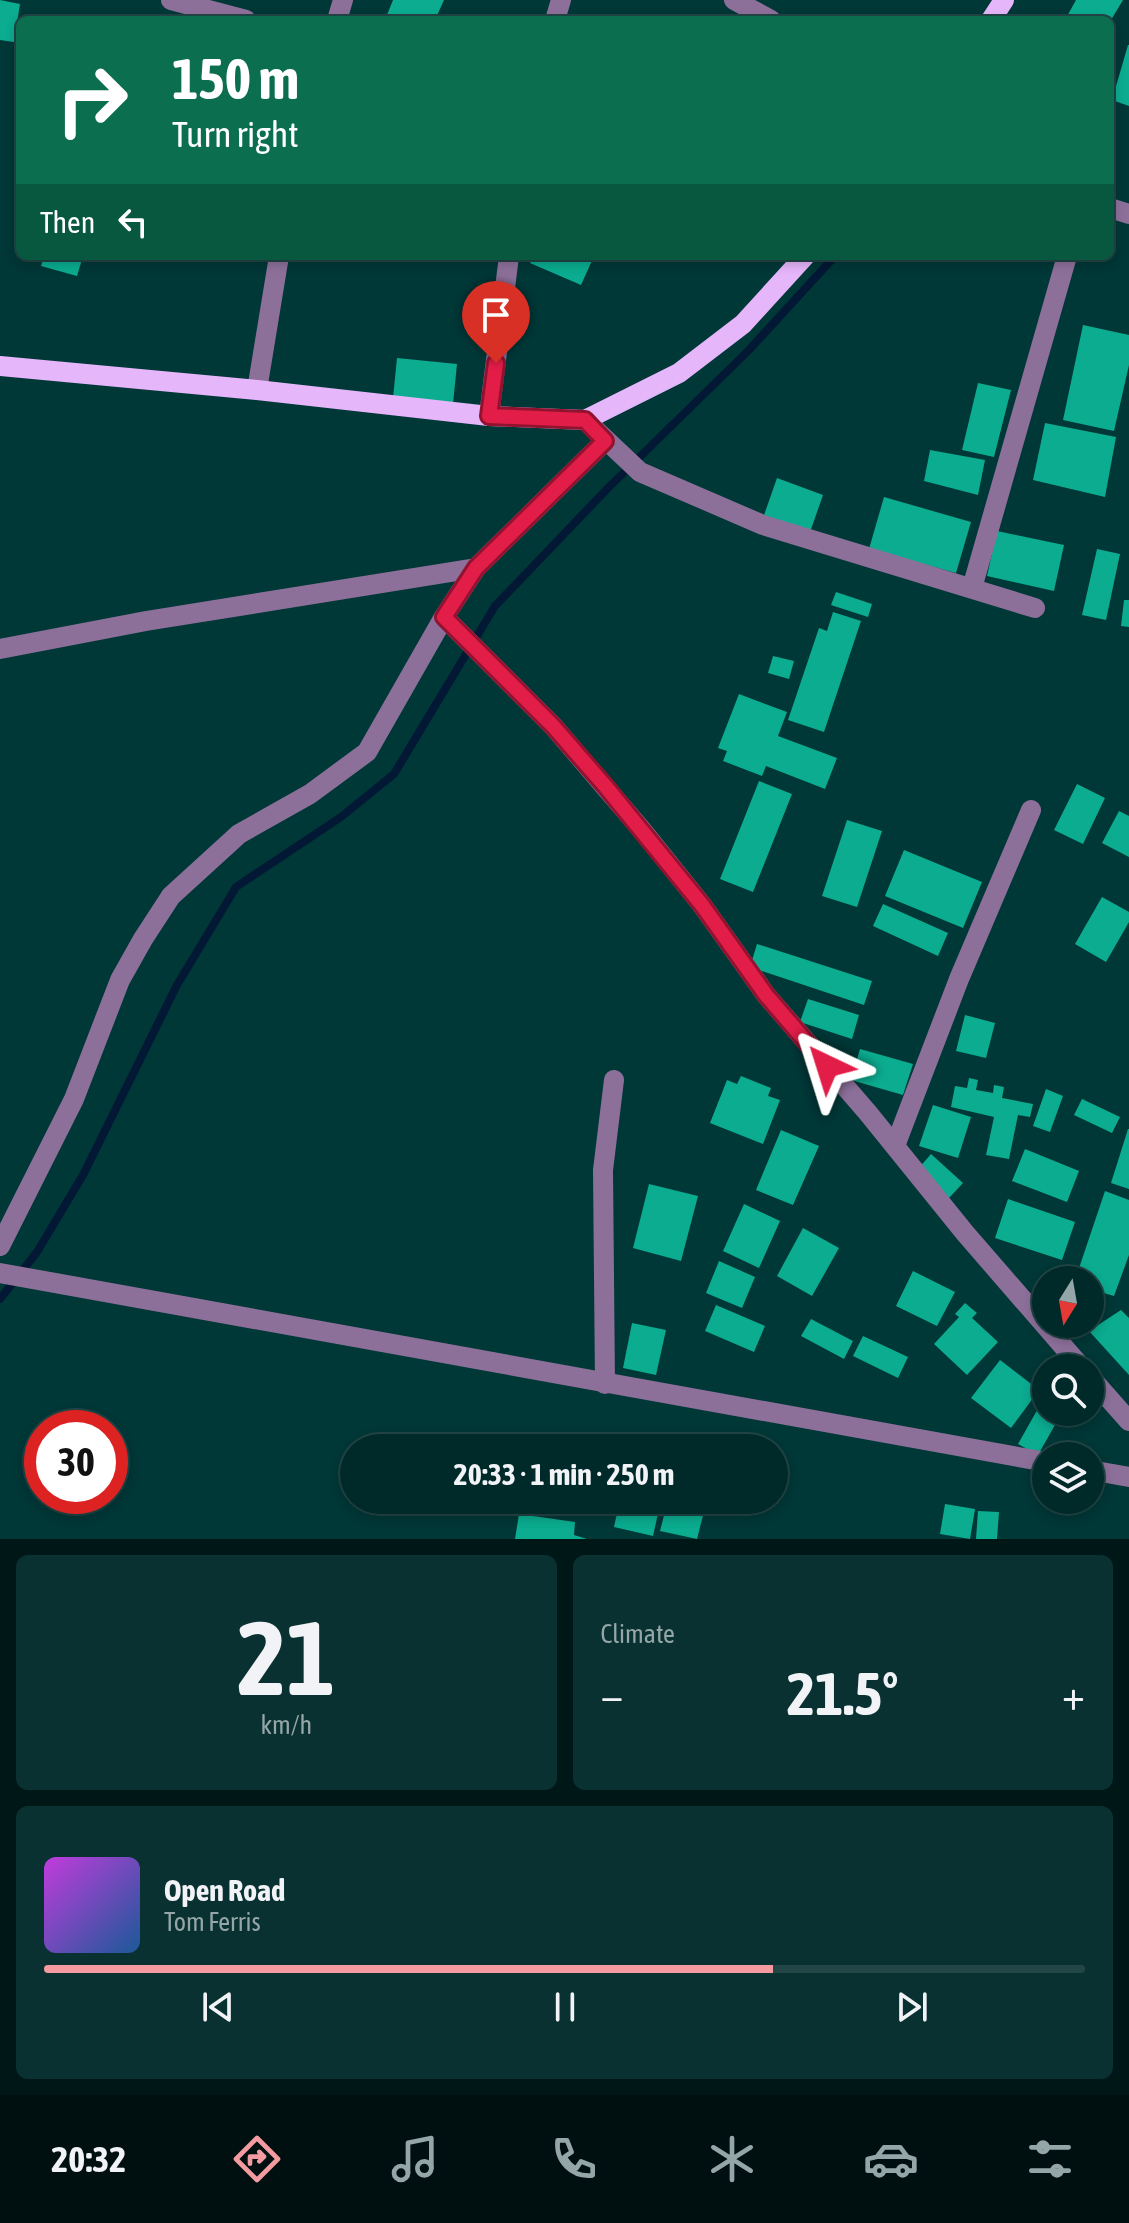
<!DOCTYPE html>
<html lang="en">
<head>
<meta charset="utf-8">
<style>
  body { margin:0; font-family:"Asap Condensed",sans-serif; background:#0a3131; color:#f1f3f6; height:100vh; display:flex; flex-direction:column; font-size:30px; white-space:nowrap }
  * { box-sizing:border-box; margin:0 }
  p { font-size:26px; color:#95a6a8 }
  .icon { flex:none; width:44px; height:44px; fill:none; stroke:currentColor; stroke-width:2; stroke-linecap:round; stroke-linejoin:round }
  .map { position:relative; height:1539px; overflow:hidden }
  .sheet { display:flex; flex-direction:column; gap:16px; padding:16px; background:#001717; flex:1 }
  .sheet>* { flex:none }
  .hud { position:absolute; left:16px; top:16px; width:1098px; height:244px; border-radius:12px; box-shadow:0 4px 12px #0003,0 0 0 2px #224546; background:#0b6e4f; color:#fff; overflow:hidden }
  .needle { width:52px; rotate:191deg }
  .controls { position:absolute; left:1032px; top:1266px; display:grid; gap:16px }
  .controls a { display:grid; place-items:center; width:72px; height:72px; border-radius:50%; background:#002929; box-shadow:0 4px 12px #0003,0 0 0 2px #224546; font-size:40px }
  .speed { position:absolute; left:24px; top:1410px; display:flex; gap:16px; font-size:40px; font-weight:700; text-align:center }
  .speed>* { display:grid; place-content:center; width:104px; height:104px; border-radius:50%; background:#002929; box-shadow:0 4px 12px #0003,0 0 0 2px #224546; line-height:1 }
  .speed .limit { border:12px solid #d22; background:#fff; color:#111 }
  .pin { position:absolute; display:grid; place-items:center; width:68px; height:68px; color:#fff; margin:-82px -34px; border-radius:50% 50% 50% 0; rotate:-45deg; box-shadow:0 0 8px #0007 }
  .pin .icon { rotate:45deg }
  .me { position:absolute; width:88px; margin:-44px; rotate:319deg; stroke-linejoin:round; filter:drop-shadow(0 0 6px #0008) }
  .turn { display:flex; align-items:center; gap:28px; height:168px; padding:0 24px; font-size:36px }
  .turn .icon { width:104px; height:104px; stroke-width:2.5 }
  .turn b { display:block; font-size:56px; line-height:68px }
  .then { display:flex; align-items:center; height:76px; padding:0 24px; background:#0003; gap:16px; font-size:30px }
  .big { font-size:60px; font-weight:700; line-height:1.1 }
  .sheet .tile { flex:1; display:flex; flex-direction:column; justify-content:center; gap:12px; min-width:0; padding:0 28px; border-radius:12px; background:#0a3131 }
  .sheet .dial { align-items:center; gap:0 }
  .dial b { font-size:104px; line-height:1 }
  .song { display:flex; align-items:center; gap:24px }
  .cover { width:96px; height:96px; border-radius:12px; background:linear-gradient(135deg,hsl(290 70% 55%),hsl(210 70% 35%)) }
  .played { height:8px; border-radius:4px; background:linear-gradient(90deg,#f49aa1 70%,#224546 70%) }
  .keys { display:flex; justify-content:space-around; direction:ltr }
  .heat { display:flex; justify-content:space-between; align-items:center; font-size:44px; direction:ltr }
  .sheet .tiles { flex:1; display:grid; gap:16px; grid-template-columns:1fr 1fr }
  .tile:last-child { grid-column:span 2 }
  .trip { position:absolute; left:340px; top:1434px; width:448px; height:80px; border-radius:40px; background:#002929; box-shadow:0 4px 12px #0003,0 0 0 2px #224546; font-weight:700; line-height:80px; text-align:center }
  .menu { display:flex; height:128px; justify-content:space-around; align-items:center; background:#001010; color:#95a6a8 }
  .menu .icon { width:56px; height:56px }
  .menu .selected { color:#f49aa1 }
  .menu b { font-size:36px; color:#f1f3f6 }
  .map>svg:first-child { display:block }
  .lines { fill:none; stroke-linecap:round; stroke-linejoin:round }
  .stream { stroke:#031834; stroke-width:8 }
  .building { fill:#0bac90 }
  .minor { stroke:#8d709a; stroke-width:20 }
  .major { stroke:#e5b6fa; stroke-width:20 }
  .route-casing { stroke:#92132f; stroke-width:20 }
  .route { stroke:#e11d48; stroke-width:14 }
</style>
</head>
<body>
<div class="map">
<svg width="1129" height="1539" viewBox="0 0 1129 1539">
  <rect width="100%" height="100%" fill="#003737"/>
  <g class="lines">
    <polyline class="stream" points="0,1299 37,1252 83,1175 177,985 236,887 341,817 394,774 495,606 609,487 748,351 835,256"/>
  </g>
  <g class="building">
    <polygon points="0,0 20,4 14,42 0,40"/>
    <polygon points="393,0 444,0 435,20 385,20"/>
    <polygon points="1076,0 1123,0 1111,20 1065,20"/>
    <polygon points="1128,45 1129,45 1129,106 1112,100"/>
    <polygon points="44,256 83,256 77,276 41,266"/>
    <polygon points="533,256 594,256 581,285 530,263"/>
    <polygon points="1083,325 1129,335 1129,365 1114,431 1063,420"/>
    <polygon points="397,358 457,364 453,404 393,398"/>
    <polygon points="978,383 1011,390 994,457 962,450"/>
    <polygon points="1045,423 1116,437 1105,497 1033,480"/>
    <polygon points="930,450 985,460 978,495 924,481"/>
    <polygon points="777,478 823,495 809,535 763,518"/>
    <polygon points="884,497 971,522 956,573 869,549"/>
    <polygon points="997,531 1064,545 1054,591 987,576"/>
    <polygon points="1097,549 1120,554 1106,620 1082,615"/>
    <polygon points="836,592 872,604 868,617 831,605"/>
    <polygon points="1124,600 1129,600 1129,627 1121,626"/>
    <polygon points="833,612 861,621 824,732 788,720 819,628 827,631"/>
    <polygon points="773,656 794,661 789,679 768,673"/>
    <polygon points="739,694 787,712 778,736 837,758 825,789 766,766 762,776 723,761 727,751 718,748"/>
    <polygon points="759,781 792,794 753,892 720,879"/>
    <polygon points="1077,784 1105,798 1083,844 1054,830"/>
    <polygon points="1119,811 1129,816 1129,857 1102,843"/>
    <polygon points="847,820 882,831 857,907 822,896"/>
    <polygon points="904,850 982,882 963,928 885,896"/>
    <polygon points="1102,897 1129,912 1129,922 1106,962 1075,944"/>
    <polygon points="883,904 948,933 938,956 873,926"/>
    <polygon points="757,944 872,981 864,1005 750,967"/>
    <polygon points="808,999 859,1015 852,1039 800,1022"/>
    <polygon points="965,1015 995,1023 986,1058 956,1051"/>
    <polygon points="860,1049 913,1064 903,1095 851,1080"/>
    <polygon points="741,1076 771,1088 768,1096 780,1100 763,1144 710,1123 727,1080 737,1084"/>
    <polygon points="969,1078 978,1080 976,1090 993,1093 994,1085 1004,1087 1002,1098 1033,1104 1030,1117 1018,1115 1009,1159 986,1155 994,1117 951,1107 955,1086 967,1088"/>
    <polygon points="1046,1089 1063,1096 1050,1132 1033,1126"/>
    <polygon points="1082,1099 1120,1117 1112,1133 1074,1115"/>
    <polygon points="933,1105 971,1117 958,1158 919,1146"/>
    <polygon points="1128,1129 1129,1129 1129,1189 1111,1183"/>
    <polygon points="781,1130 819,1146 793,1205 756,1190"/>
    <polygon points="1025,1149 1079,1171 1067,1202 1012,1181"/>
    <polygon points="931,1154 963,1183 949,1198 918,1169"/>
    <polygon points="649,1184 698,1196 681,1261 633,1248"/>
    <polygon points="1105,1191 1129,1200 1129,1255 1114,1296 1090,1289 1090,1280 1075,1280"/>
    <polygon points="1008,1199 1075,1222 1062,1260 995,1238"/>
    <polygon points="744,1204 780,1221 759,1268 723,1251"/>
    <polygon points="803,1228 839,1248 812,1296 777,1276"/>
    <polygon points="719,1261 755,1277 742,1308 706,1293"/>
    <polygon points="913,1271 955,1292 937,1326 896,1306"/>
    <polygon points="965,1303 977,1313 972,1318 998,1342 967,1375 934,1344 959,1317 955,1314"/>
    <polygon points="716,1305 765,1326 754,1352 705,1331"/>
    <polygon points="1121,1310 1129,1318 1129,1375 1089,1331"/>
    <polygon points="811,1319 853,1341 844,1359 801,1336"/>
    <polygon points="632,1323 666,1330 656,1375 623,1368"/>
    <polygon points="863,1336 908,1357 898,1378 853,1356"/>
    <polygon points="1000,1360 1039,1390 1011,1428 971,1398"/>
    <polygon points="1040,1405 1046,1408 1046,1412 1060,1416 1038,1455 1018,1444"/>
    <polygon points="580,1434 635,1447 635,1448 577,1448"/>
    <polygon points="620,1500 661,1500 653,1536 614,1527"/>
    <polygon points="668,1500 707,1500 697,1539 660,1531"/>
    <polygon points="945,1504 975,1509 970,1539 940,1534"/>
    <polygon points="978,1511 999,1512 997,1539 976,1539"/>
    <polygon points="519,1514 575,1522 574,1535 587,1539 515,1539"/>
  </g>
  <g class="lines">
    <g class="minor">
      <polyline points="171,0 246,20"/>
      <polyline points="734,0 771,20"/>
      <polyline points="337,20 343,0"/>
      <polyline points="555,20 561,0"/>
      <polyline points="1110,208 1129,214"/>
      <polyline points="257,390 279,256"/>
      <polyline points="489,416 509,256"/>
      <polyline points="585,420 640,472 763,525 1035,608"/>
      <polyline points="972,588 1067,256"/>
      <polyline points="444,617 553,726 641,829 702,905 766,995 868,1113 965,1233 1082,1368"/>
      <polyline points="0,649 146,621 476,568 605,441"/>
      <polyline points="895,1146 959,979 1031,810"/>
      <polyline points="0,1246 74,1099 120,980 143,939 171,896 239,834 310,794 367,752 444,617 476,568"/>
      <polyline points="0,1273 1046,1462"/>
      <polyline points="1090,1377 1129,1421"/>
      <polyline points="605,1384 603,1170 614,1080"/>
      <polyline points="1090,1470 1129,1477"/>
    </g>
    <g class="major">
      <polyline points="991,20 1004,0"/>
      <polyline points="0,366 257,390 489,416 585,420 679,373 743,324 805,256"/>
    </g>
  </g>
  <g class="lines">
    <g class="route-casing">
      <polyline id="route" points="496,363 489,416 585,420 605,441 476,568 444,617 553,726 606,787 702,905 766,995 827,1066"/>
    </g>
    <use href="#route" class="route"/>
  </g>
</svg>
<div class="controls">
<a><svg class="needle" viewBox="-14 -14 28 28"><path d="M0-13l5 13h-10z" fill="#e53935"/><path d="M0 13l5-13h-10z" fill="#95a6a8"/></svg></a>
<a><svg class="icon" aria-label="search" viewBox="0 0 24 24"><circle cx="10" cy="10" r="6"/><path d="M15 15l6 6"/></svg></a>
<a><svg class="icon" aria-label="layers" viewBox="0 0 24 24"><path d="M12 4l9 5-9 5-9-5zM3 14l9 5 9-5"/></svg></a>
</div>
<div class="speed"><div class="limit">30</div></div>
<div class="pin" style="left:496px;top:363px;background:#d93025"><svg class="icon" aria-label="arrive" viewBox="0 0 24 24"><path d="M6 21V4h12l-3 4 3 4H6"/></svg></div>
<svg class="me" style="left:827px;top:1066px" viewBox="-20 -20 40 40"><path d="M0-17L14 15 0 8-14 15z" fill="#e11d48" stroke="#fff" stroke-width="4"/></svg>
<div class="trip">20:33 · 1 min · 250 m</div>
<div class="hud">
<div class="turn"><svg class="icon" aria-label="right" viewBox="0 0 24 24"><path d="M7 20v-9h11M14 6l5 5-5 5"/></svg><div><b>150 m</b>Turn right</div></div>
<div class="then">Then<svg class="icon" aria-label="left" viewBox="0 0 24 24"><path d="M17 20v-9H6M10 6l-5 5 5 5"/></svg></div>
</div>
</div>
<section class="sheet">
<div class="tiles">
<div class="tile dial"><b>21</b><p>km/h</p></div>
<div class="tile"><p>Climate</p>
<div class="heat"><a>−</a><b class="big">21.5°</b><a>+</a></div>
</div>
<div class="tile">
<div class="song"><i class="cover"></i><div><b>Open Road</b><p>Tom Ferris</p></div></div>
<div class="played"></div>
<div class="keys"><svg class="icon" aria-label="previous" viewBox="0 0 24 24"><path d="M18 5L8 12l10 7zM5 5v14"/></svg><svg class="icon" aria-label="pause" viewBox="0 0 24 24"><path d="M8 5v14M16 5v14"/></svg><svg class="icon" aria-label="next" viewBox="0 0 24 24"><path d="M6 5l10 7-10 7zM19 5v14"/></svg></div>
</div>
</div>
</section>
<nav class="menu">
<b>20:32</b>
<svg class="icon selected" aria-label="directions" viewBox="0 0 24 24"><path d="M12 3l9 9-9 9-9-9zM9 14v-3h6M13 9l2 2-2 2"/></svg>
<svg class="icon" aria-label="music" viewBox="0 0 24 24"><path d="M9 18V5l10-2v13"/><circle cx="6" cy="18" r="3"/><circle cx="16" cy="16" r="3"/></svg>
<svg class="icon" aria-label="phone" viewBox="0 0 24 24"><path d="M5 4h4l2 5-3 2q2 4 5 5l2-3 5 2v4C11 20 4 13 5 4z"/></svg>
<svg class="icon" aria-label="climate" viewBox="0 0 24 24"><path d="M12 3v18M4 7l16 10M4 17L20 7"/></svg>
<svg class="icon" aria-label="car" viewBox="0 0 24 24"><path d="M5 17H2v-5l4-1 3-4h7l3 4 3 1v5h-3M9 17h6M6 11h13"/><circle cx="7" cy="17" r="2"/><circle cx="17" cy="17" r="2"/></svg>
<svg class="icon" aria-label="filters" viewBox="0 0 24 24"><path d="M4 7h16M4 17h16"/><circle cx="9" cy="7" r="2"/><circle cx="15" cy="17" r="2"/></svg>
</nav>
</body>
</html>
